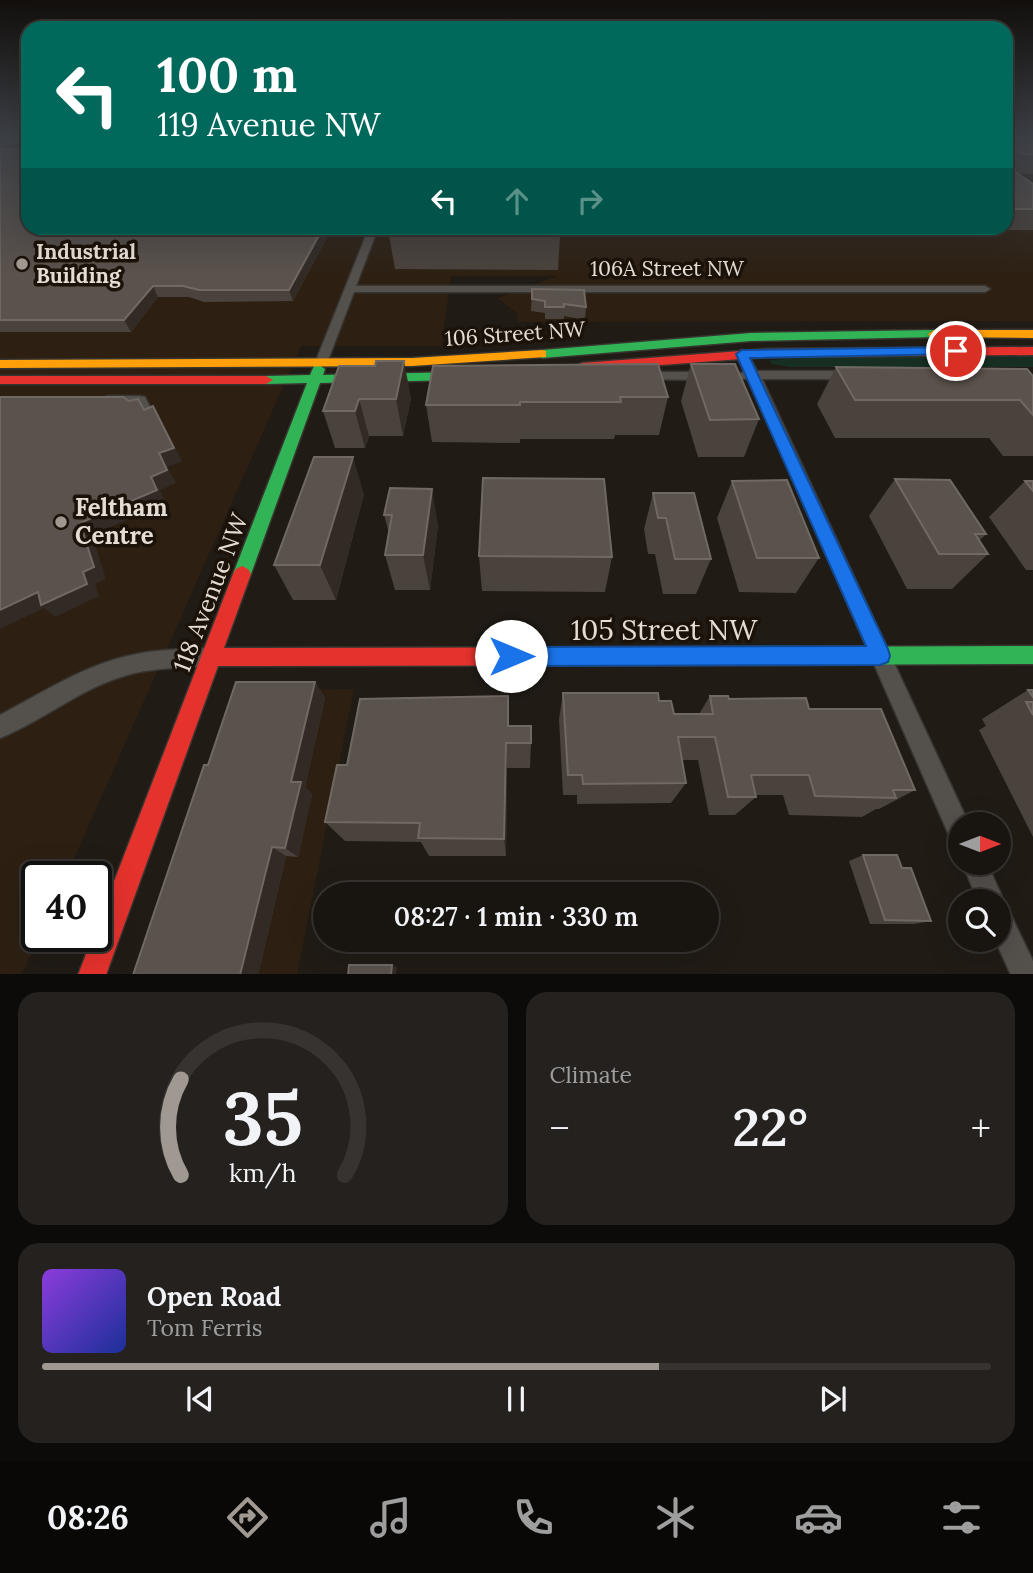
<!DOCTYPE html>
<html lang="en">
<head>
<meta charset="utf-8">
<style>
  body { margin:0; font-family:Lora,serif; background:#25211e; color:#f1f3f6; height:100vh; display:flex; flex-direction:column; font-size:26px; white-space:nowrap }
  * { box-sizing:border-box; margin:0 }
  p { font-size:23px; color:#9f9e9f }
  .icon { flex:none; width:38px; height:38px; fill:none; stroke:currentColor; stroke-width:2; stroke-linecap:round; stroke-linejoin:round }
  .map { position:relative; height:974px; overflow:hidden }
  .sheet { display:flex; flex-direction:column; gap:18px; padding:18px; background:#0d0b09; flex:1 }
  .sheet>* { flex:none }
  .banner { position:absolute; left:21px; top:21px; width:992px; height:214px; border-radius:21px; box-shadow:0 7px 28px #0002,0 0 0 2px #363330; background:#00695c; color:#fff; overflow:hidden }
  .needle { width:46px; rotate:90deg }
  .controls { position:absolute; left:948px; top:812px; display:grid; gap:14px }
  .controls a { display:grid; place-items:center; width:63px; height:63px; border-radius:50%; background:#181410; box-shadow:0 7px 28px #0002,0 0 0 2px #363330; font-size:35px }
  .speed { position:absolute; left:21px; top:861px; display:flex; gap:14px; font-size:35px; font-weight:700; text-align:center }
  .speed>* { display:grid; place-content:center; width:91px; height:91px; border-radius:50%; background:#181410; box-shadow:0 7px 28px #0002,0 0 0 2px #363330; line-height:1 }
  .speed .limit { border:4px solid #111; border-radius:10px; background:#fff; color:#111 }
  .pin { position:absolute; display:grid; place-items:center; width:60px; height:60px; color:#fff; margin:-30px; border:4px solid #fff; border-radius:50%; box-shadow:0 2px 7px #0007 }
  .me { position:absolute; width:77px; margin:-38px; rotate:90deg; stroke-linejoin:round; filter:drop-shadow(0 0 5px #0008) }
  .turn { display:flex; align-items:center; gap:24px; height:147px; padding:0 21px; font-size:32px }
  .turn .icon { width:91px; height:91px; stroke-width:2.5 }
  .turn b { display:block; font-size:49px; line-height:60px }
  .lanes { display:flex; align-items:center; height:66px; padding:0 21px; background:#0003; justify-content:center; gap:35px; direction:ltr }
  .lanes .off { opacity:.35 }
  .big { font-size:52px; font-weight:600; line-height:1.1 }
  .sheet .card { flex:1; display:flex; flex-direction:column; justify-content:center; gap:10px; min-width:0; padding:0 24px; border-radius:21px; background:#25211e }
  .sheet .dial { align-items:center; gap:0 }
  .dial svg { height:182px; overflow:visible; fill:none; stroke:#363330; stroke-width:7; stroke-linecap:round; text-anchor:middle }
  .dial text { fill:#f1f3f6; stroke:none }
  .song { display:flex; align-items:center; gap:21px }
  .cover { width:84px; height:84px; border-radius:10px; background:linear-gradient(135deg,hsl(270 70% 55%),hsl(230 70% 35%)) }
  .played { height:7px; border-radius:4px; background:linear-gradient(90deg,#9f9992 65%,#363330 65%) }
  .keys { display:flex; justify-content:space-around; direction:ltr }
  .heat { display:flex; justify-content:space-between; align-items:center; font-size:38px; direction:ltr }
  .sheet .tiles { flex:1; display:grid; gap:18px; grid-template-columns:1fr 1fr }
  .card:last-child { grid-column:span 2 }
  .trip { position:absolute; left:313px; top:882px; width:406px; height:70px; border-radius:35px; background:#181410; box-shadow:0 7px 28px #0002,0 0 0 2px #363330; font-weight:600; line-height:70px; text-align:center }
  .menu { display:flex; height:112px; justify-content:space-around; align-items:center; background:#0a0806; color:#9f9e9f }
  .menu .icon { width:49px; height:49px }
  .menu .selected { color:#9f9992 }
  .menu b { font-size:32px; color:#f1f3f6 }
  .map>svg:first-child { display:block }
  .built { fill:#2d2013 }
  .green { fill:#162f22 }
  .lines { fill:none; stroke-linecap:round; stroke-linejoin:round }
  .street-casing { stroke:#383530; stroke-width:3 }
  .fast-casing { stroke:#383530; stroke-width:3 }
  .slow-casing { stroke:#383530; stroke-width:3 }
  .jam-casing { stroke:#383530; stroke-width:3 }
  .street { fill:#54504c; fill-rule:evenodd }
  .fast { fill:#30b455; fill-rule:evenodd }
  .slow { fill:#ff9f0a; fill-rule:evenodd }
  .jam { fill:#e5322d; fill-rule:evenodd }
  .wall { fill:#4a423c }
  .shaded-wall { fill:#322b25 }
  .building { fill:#5a524c; stroke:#706862; stroke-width:2 }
  .route { fill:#1a73e8; stroke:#114b97; stroke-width:2 }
  .poi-dot { fill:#9f9992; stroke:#1b1209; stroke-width:2.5 }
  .labels { text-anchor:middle; stroke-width:7; stroke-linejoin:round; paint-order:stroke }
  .far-poi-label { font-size:21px; font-weight:bold; fill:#e3ddd6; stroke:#1b1209; text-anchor:start }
  .far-street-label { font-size:21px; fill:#e3ddd6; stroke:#1b1209 }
  .poi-label { font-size:24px; font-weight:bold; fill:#e3ddd6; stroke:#1b1209; text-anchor:start }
  .street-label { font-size:24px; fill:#e3ddd6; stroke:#1b1209 }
  .near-street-label { font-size:28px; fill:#e3ddd6; stroke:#1b1209 }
</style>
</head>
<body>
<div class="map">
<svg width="1033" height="975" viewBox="0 0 1033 975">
  <rect width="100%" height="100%" fill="#201b15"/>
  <g class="built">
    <polygon points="28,137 28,228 1006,228 1006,137 1033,137 1033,321 518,322 517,313 497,298 558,276 451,276 441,346 301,346 66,877 37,877 37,936 39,936 22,974 0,975 0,141"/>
    <polygon points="354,689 297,974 154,975 247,690"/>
  </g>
  <polygon class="green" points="1033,356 1033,367 790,367 772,364 769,360 819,357"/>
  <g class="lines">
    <g class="street-casing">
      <g id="street">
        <polygon points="25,137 28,137 28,141 0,147 0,143"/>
        <polygon points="369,228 378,228 356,286 985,286 990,289 985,292 354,292 327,363 325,366 317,366 315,363"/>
        <polygon points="742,350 746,351 757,371 851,371 857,375 851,379 762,379 969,824 961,824 961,845 952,842 753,388 749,379 739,378 738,375 745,371 736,354"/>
        <polygon points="643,372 708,372 715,376 708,380 638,379 636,376"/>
        <polygon points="107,396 140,396 145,397 150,407 139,412 132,407 102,403 100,400"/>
        <path d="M212,648L219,650L222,657L219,664L212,666C182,668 150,667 121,677C77,691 42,721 0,738V715C42,693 84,665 132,655C158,649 185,649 212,648Z"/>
        <polygon points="962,863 987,863 1004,901 1002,906 1008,909 1033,961 1033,975 1011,975 995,940 999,940 999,901 978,901"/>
      </g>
    </g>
    <g class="fast-casing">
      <g id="fast">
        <polygon points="934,330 940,334 938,337 751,341 542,358 536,354 542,350 751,333"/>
        <polygon points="319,365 325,369 323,375 460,372 467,376 460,380 320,383 251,574 248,579 242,582 236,579 233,574 307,383 266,384 259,380 266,376 310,375 314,366"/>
        <polygon points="1033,646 1033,664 756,665 749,663 746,656 749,649 756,647"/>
      </g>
    </g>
    <g class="slow-casing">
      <g id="slow">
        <polygon points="934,330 1033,330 1033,338 930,337 928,334"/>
        <polygon points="542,350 546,351 546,357 412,366 0,368 0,360 412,358"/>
      </g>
    </g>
    <g class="jam-casing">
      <g id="jam">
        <polygon points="1033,347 1033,355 767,357 582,371 576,367 582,363 767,349"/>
        <polygon points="0,376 266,376 273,380 266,384 0,384"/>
        <polygon points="242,566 248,569 251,574 224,648 756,647 763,649 766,656 763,663 756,665 218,666 106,975 78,975 93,936 96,936 96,928 233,574 236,569"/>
      </g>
    </g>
    <use href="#street" class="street"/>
    <use href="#fast" class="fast"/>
    <use href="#slow" class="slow"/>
    <use href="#jam" class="jam"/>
  </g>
  <g class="wall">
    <polygon points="1006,137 1033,137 1033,174 1018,174 1033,184 1033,230 967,230 964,228 1006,228"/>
    <polygon points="0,149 332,228 293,301 204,302 189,297 158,297 131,332 0,332"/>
    <polygon points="389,235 560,236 558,270 395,269"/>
    <polygon points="532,289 586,307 585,320 564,316 564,319 545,319 545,313 531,311"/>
    <polygon points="691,364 759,419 744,457 698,457 681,401"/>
    <polygon points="339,366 411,398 403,436 369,436 365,448 335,448 323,411"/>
    <polygon points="433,366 668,397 659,435 615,435 614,439 520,439 520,443 432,442 426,405"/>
    <polygon points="836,367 1033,376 1033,456 1003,456 989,438 835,438 817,404"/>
    <polygon points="895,479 986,534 979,541 988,554 952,589 907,589 869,516"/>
    <polygon points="732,481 819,558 796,593 739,592 717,518"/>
    <polygon points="1025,481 1033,481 1033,570 1026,570 989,517"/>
    <polygon points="390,488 438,525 430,590 395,590 385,555 389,533 384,515"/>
    <polygon points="653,493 711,559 696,594 663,594 655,554 648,554 644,529"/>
    <polygon points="364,494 336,600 293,600 274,565"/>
    <polygon points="479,556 612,557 605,592 482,591"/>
    <polygon points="315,682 325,698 305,787 312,794 298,857 286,856 258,975 208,765"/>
    <polygon points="1028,690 1033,690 1033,837 979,730 986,726 982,719"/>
    <polygon points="563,693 659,701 674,714 699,714 710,696 809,709 915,790 879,809 876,809 862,817 789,815 783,795 756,795 756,797 735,815 709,815 698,760 682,760 686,783 671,803 577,804 577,795 563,795 559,719"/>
    <polygon points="509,726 531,743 530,768 507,768 506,856 429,856 421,842 345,841 325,822 347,765"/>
    <polygon points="863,855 902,868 931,921 914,924 870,924 849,861"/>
  </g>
  <g class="shaded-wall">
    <polygon points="0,137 11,137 0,140"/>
    <polygon points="323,228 332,228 293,301 289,290"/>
    <polygon points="153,286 158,297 131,332 124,320"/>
    <polygon points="404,361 411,398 403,436 396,399"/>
    <polygon points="359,399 369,436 365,448 355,411"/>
    <polygon points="153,406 182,461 167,467 176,483 160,490 166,503 92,535 106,579 95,584 99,596 55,617 44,608 0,629 0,610 83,572 80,523 151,477 159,453"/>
    <polygon points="353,457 364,494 336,600 320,565"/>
    <polygon points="432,489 438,525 430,590 423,555"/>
    <polygon points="315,682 325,698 305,787 312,794 298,857 285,848 291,782"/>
    <polygon points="506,743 507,768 506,856 504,839"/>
    <polygon points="272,847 286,856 258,975 240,975"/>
    <polygon points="392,965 397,967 396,975 391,975"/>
  </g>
  <g class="building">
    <polygon points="1006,137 1033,137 1033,154 1024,154 1017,151 1015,154 1006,154"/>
    <polygon points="28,148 28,228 323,228 289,290 199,290 183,286 153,286 124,320 0,320 0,149"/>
    <polygon points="1006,166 1033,184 1033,209 1006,209"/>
    <polygon points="391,228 559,228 560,236 389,235"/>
    <polygon points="532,289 584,290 586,307 564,304 564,307 545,307 545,301 532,299"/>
    <polygon points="376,361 404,361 396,399 359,399 355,411 323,411 339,366 375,366"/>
    <polygon points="658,364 668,397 620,397 621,402 520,402 520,405 426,405 433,366"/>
    <polygon points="691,364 735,364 759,419 710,420"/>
    <polygon points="836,367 1027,369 1033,376 1033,415 1020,400 855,400"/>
    <polygon points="0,397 123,397 129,401 138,399 144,410 153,406 174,448 159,453 167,470 151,477 157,490 80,523 94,567 83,572 87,584 41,605 38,592 0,610"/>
    <polygon points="314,457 353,457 320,565 274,565"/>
    <polygon points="483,478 604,479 612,557 479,556"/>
    <polygon points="895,479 950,480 986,534 975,534 988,554 939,554"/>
    <polygon points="787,480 819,558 757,558 732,481"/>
    <polygon points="1025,481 1033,481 1033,491"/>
    <polygon points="390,488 432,489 423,555 385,555 392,515 384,515"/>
    <polygon points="653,493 694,493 711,559 675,559 666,518 658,518"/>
    <polygon points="236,682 315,682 291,782 301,782 285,848 272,847 240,975 133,975 204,765 208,765"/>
    <polygon points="1028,690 1033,690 1033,697"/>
    <polygon points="563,693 658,693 659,701 671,701 674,714 713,714 710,696 728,696 729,699 806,698 809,709 881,709 915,790 893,790 896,798 815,796 809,775 751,775 756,797 728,797 715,737 678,737 686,783 583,784 582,775 568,775"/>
    <polygon points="508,696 508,726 531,726 531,743 506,743 504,839 418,838 420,823 325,822 337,765 347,765 360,699"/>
    <polygon points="1026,702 1033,702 1033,715"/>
    <polygon points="863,855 897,855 902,868 911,868 931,921 885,920"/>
    <polygon points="349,965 392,965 391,975 348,975"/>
  </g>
  <linearGradient id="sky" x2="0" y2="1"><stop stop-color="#120f0c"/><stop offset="0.5" stop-color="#3c3f46"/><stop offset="1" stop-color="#3c3f46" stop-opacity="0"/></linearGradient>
  <rect width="1033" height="274" fill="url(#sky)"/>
  <polygon class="route" points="956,347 960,348 960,354 750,358 888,649 890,656 888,662 880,665 511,666 504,663 501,656 504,650 511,647 866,646 736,354 742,350"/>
  <g class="poi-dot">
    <circle cx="22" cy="264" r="7"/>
    <circle cx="61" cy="522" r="7"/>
  </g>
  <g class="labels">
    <g class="far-poi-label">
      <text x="36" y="259">Industrial<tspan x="36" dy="24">Building</tspan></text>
    </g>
    <g class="far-street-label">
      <text x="667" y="276">106A Street NW</text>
      <text transform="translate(515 334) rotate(-4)" y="7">106 Street NW</text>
    </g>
    <g class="poi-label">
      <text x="75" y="516">Feltham<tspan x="75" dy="28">Centre</tspan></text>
    </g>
    <g class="street-label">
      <text transform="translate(211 593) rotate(-69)" y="8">118 Avenue NW</text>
    </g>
    <g class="near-street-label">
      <text x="664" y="640">105 Street NW</text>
    </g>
  </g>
</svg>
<div class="controls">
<a><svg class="needle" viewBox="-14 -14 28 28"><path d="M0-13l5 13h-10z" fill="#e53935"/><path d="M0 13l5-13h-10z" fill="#9f9e9f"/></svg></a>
<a><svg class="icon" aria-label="search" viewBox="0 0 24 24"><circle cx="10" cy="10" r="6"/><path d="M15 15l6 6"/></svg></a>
</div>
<div class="speed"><div class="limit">40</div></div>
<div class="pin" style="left:956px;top:351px;background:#d93025"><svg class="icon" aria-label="arrive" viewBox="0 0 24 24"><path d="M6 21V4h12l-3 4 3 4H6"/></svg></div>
<svg class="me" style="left:511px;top:656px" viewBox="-20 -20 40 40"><circle r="19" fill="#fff"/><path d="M0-13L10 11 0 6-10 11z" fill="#1a73e8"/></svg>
<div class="trip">08:27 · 1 min · 330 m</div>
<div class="banner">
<div class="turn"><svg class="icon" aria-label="left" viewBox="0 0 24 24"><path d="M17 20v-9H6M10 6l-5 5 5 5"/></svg><div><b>100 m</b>119 Avenue NW</div></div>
<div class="lanes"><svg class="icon" aria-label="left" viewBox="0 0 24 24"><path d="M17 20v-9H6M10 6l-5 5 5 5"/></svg><svg class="icon off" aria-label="ahead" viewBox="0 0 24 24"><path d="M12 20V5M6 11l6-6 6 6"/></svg><svg class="icon off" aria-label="right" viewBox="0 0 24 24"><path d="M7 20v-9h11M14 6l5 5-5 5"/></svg></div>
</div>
</div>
<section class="sheet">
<div class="tiles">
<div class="card dial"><svg viewBox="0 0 100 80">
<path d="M14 69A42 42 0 1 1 86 69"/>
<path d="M14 69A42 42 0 0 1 14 27" stroke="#9f9992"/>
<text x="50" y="56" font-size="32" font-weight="700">35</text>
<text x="50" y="72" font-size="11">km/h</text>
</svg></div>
<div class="card"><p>Climate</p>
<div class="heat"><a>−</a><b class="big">22°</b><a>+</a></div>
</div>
<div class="card">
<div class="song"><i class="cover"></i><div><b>Open Road</b><p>Tom Ferris</p></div></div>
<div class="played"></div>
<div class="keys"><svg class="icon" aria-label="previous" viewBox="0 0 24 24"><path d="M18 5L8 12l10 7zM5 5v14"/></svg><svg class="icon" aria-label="pause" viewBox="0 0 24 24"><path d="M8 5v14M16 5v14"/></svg><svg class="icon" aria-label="next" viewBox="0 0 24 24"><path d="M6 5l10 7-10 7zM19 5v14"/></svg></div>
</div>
</div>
</section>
<nav class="menu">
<b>08:26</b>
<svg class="icon selected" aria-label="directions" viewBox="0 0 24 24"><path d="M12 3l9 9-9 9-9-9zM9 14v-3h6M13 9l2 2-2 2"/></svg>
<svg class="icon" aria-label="music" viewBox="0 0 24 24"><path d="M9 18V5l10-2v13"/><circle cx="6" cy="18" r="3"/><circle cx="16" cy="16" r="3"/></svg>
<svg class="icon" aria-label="phone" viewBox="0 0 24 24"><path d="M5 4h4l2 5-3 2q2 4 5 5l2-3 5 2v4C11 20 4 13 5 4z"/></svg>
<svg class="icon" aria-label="climate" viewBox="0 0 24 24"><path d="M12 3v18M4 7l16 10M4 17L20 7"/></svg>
<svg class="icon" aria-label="car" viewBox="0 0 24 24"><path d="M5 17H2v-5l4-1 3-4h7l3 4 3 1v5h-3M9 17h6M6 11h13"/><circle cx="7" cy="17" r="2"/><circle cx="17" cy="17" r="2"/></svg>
<svg class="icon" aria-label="filters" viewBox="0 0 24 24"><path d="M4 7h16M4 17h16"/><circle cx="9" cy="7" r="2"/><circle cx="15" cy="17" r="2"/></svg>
</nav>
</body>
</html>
